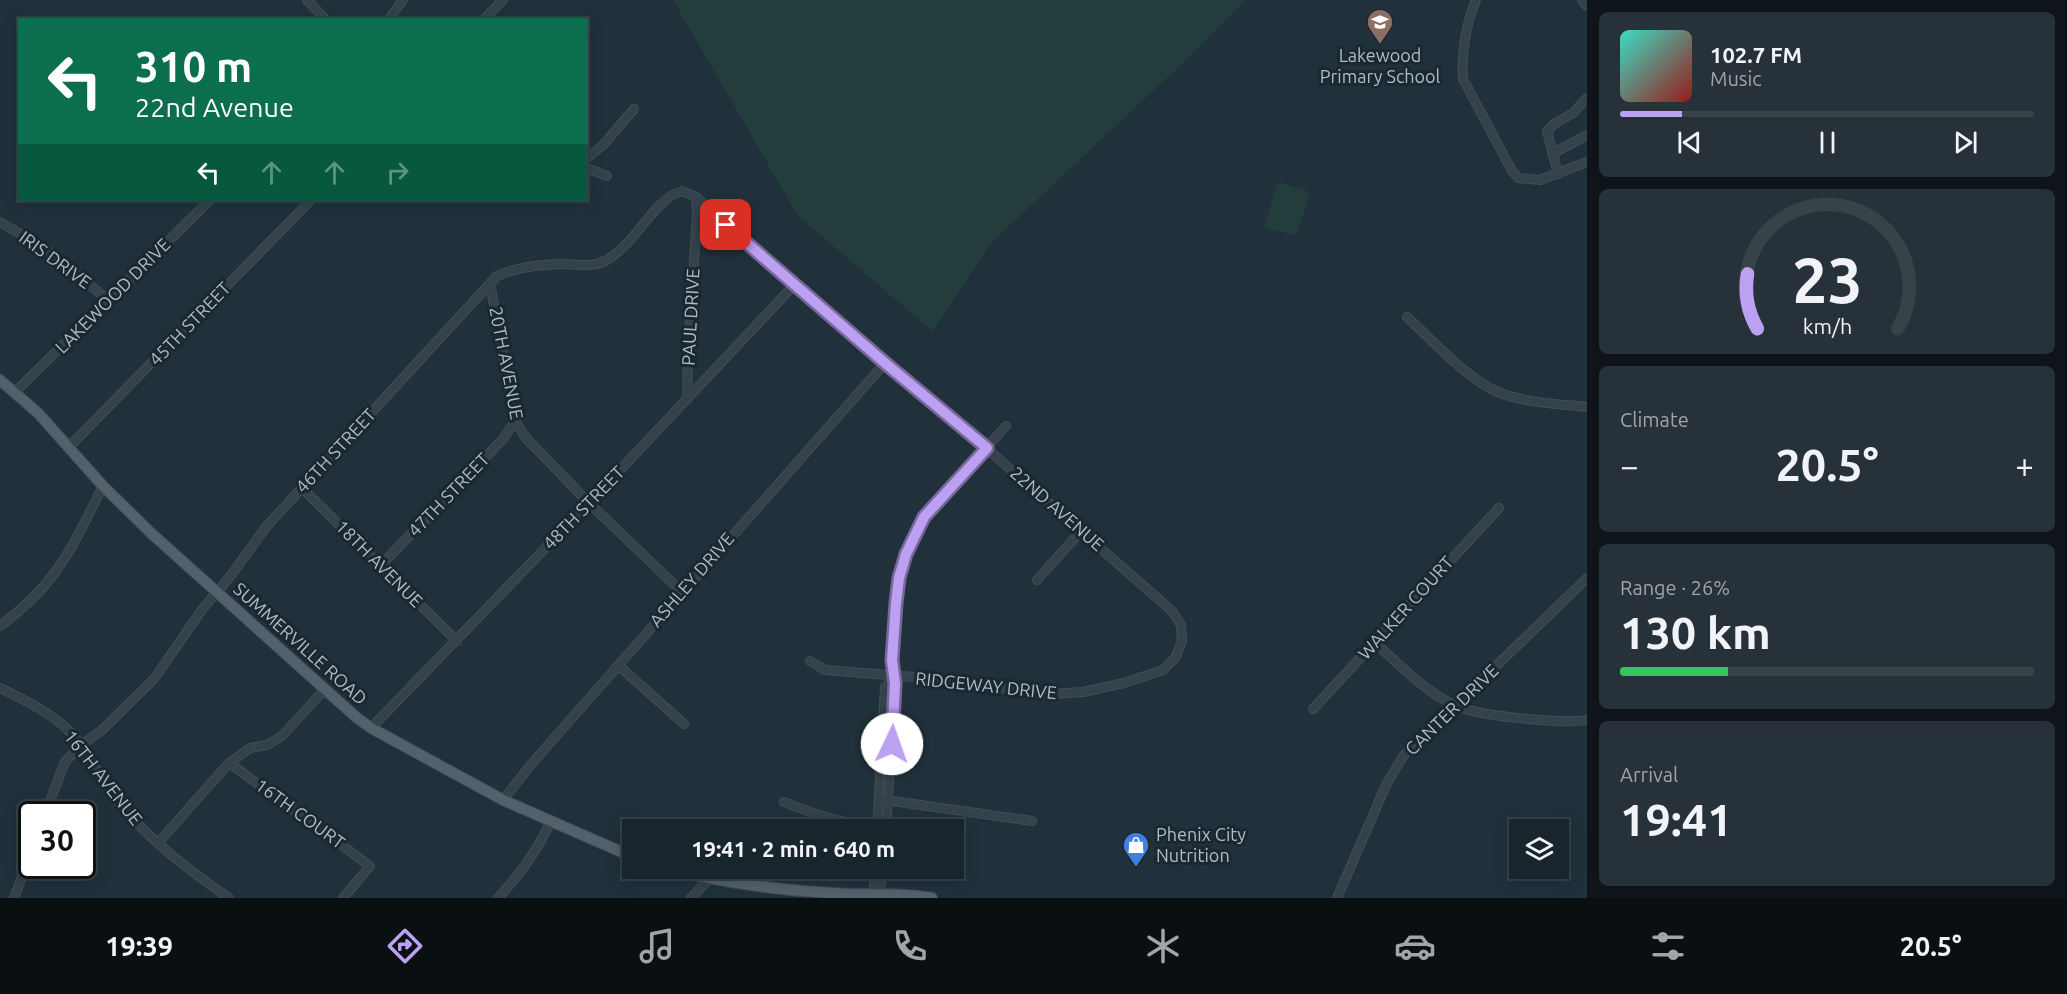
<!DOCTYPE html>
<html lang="en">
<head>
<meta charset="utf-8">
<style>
  body { margin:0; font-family:Ubuntu,sans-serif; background:#263139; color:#f1f3f6; height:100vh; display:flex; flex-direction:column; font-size:22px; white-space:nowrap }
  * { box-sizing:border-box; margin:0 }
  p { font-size:20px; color:#9fa5aa }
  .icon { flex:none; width:33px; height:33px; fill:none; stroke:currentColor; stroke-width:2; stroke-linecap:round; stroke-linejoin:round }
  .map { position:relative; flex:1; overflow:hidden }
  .sheet { display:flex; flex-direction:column; gap:12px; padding:12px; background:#0e1419; width:480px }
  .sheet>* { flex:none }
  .hud { position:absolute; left:18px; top:18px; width:570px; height:183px; border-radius:0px; box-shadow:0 3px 15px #0003,0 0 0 2px #374249; background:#0b6e4f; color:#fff; overflow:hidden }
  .controls { position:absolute; left:1509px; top:819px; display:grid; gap:12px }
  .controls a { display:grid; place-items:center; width:60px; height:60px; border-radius:0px; background:#19252d; box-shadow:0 3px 15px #0003,0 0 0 2px #374249; font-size:30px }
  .speed { position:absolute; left:18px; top:801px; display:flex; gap:12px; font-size:30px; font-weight:700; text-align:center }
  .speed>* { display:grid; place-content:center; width:78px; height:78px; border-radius:50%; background:#19252d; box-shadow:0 3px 15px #0003,0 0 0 2px #374249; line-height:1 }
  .speed .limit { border:3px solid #111; border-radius:9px; background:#fff; color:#111 }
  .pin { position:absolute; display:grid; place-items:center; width:51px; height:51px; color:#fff; margin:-26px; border-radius:12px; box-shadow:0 3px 9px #0006 }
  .me { position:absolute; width:66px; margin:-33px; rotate:3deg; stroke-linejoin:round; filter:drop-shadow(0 0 4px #0008) }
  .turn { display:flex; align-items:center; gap:21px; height:126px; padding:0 18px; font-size:27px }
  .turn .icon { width:78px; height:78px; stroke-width:2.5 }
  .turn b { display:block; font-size:42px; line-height:51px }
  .lanes { display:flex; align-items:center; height:57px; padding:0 18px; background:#0003; justify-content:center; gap:30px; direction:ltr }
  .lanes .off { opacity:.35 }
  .big { font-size:45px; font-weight:600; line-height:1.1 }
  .sheet .widget { flex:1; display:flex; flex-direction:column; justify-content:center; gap:9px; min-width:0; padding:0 21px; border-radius:9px; background:#263139 }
  .sheet .dial { align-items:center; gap:0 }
  .dial svg { height:156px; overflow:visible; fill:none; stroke:#374249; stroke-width:7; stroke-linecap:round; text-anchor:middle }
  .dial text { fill:#f1f3f6; stroke:none }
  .song { display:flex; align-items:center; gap:18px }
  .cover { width:72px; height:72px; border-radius:9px; background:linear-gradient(135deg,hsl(170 70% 55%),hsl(0 70% 35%)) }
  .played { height:6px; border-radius:3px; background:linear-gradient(90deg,#bca0f2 15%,#374249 15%) }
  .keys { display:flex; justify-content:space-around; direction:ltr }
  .heat { display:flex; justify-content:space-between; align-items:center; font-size:33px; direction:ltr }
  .charge { height:9px; border-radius:4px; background:linear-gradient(90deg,#34c759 26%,#374249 0) }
  .trip { position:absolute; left:622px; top:819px; width:342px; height:60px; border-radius:0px; background:#19252d; box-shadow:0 3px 15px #0003,0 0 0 2px #374249; font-weight:600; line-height:60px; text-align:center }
  .menu { display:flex; height:96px; justify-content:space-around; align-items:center; background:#0a0f12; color:#9fa5aa }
  .menu .icon { width:42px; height:42px }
  .menu .current { color:#bca0f2 }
  .menu b { font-size:27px; color:#f1f3f6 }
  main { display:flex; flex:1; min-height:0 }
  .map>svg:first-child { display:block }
  .green { fill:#233d3c }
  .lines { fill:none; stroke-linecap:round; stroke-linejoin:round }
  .minor-casing { stroke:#414e58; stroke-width:10 }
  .major-casing { stroke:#414e58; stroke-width:12 }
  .minor { stroke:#35424c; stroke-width:8 }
  .major { stroke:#53616c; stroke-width:10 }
  .route-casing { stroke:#7a689d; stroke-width:15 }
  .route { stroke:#bca0f2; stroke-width:10 }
  .labels { text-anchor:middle; stroke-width:6; stroke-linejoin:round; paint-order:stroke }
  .poi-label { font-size:18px; fill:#b0bdc8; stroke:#1b2731 }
  .street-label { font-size:18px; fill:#b0bdc8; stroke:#1b2731 }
</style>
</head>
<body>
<main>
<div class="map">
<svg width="1587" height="898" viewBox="0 0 1587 898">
  <rect width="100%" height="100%" fill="#21313c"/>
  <g class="green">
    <polygon points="673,0 1245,0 1188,58 991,243 932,331 798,216"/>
    <polygon points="1278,182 1310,192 1296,236 1264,227"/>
  </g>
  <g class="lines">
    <g class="minor-casing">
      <g id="minor">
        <polyline points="307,0 326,20"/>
        <path d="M1476,0C1466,23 1461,55 1463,79L1511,169L1518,178L1540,180L1587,162"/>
        <polyline points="1582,0 1587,6"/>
        <polyline points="388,20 403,0"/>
        <polyline points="483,20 503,0"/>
        <polyline points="1552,154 1587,135"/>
        <polyline points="586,159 603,145 634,109"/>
        <polyline points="586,168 607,176"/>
        <polyline points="1558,174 1547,131 1554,124 1573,113 1587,98"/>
        <polyline points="0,222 46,249 108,300"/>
        <polyline points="490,283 515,421 526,438 589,503 682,592"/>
        <path d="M1407,317C1433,341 1468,380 1500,393C1527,403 1559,404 1587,407"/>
        <polyline points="15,392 210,200"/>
        <polyline points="687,400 688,352 697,215 696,197"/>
        <polyline points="69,447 311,200"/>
        <polyline points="301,487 457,641"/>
        <polyline points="380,566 503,439 515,421"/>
        <polyline points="1037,580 1081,531"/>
        <path d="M0,626C20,611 41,592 56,571C75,545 88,515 103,486"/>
        <path d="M1374,642C1399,664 1423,690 1454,705C1475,716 1563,724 1587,720"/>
        <polyline points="619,666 684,724"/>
        <path d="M0,688C22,699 48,711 66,728C88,748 100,780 119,803C149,840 190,871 229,898"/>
        <polyline points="1313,709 1499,508"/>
        <polyline points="371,728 589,503 795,284"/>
        <polyline points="229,763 370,866 343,898"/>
        <polyline points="503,800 534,761 885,363"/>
        <polyline points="885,800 1032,821"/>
        <path d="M784,802C815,815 846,825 880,827"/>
        <path d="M45,814L65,762L81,745L101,731L154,679L201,611L232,574L266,527L497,276C517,267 538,265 560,264C574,264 592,268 605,261C636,245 654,198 682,191L696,197L885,363L968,432L1172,611L1181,625L1182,642L1175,658L1163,670L1124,683L1083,692L1050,694L913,677L825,670L810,661"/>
        <polyline points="877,830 885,687 895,676"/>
        <polyline points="886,830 895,684 892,660 899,578 906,554 924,517 1006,426"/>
        <polyline points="158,843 229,763 250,748 267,745 282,736 324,690"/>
        <polyline points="875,868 874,885 879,894"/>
        <polyline points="879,894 883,868"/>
        <polyline points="14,898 32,850"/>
        <path d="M498,898C519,875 538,851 550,822"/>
        <polyline points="691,898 710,878"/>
        <polyline points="1337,898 1387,783 1404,755 1587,578"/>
      </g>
    </g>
    <g class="major-casing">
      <g id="major">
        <polyline points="0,380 38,413 103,486 151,533 356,717 371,728 503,800 633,857"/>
        <path d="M669,868C726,885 789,891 848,894C876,895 904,893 932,898"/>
      </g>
    </g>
    <use href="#minor" class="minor"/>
    <use href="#major" class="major"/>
  </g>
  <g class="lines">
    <g class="route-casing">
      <polyline id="route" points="726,225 885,363 987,448 924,517 906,554 899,578 896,603 892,660 895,684 892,744"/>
    </g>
    <use href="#route" class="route"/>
  </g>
  <defs>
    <g id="school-pin" transform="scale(1.35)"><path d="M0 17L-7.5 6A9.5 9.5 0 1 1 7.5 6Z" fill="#8d6e63" stroke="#1b2731"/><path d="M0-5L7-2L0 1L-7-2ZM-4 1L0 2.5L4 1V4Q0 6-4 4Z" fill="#fff"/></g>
    <g id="shop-pin" transform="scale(1.35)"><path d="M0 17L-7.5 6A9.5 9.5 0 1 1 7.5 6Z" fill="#3f7fe0" stroke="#1b2731"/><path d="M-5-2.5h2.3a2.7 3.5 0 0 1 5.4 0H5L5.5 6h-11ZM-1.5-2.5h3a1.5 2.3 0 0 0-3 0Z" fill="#fff"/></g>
  </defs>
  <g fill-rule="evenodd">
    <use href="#school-pin" x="1380" y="22"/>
    <use href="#shop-pin" x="1136" y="845"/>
  </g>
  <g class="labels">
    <g class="poi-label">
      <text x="1380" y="62">Lakewood<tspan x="1380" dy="21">Primary School</tspan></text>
      <text x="1156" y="841" text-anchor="start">Phenix City<tspan x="1156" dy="21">Nutrition</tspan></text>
    </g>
    <g class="street-label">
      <text transform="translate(55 260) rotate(36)" y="6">IRIS DRIVE</text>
      <text transform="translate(113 296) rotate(-45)" y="6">LAKEWOOD DRIVE</text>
      <text transform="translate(691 317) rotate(-87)" y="6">PAUL DRIVE</text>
      <text transform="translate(190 324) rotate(-46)" y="6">45TH STREET</text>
      <text transform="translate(506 363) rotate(79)" y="6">20TH AVENUE</text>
      <text transform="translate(336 451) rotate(-47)" y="6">46TH STREET</text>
      <text transform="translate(449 495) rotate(-46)" y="6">47TH STREET</text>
      <text transform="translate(584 508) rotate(-46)" y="6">48TH STREET</text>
      <text transform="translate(1057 509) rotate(41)" y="6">22ND AVENUE</text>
      <text transform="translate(379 564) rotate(45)" y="6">18TH AVENUE</text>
      <text transform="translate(692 580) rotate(-49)" y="6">ASHLEY DRIVE</text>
      <text transform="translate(1406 608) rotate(-48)" y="6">WALKER COURT</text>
      <text transform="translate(300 644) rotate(42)" y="6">SUMMERVILLE ROAD</text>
      <text transform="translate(986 686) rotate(6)" y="6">RIDGEWAY DRIVE</text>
      <text transform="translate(1452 710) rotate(-44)" y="6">CANTER DRIVE</text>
      <text transform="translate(103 778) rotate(52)" y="6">16TH AVENUE</text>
      <text transform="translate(300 814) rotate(36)" y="6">16TH COURT</text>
    </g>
  </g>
</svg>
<div class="controls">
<a><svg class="icon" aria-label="layers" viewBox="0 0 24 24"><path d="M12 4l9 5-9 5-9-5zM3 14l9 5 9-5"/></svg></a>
</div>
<div class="speed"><div class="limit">30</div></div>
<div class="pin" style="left:726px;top:225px;background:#d93025"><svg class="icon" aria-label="arrive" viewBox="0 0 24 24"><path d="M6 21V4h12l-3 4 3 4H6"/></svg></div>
<svg class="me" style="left:892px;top:744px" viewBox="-20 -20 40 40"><circle r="19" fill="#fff"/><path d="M0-13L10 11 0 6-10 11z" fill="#bca0f2"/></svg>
<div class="trip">19:41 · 2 min · 640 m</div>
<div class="hud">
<div class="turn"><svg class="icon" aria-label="left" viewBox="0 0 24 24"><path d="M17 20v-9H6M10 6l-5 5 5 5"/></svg><div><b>310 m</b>22nd Avenue</div></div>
<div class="lanes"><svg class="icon" aria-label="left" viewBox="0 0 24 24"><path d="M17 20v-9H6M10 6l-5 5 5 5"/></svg><svg class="icon off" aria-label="ahead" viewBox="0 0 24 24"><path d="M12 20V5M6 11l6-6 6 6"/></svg><svg class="icon off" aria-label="ahead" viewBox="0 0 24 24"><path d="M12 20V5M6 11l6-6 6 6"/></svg><svg class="icon off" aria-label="right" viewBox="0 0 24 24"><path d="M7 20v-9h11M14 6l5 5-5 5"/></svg></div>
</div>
</div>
<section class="sheet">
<div class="widget">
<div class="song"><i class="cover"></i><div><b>102.7 FM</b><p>Music</p></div></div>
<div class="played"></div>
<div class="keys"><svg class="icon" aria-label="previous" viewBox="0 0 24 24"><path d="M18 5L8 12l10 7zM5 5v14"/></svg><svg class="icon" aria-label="pause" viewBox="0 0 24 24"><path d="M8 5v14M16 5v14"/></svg><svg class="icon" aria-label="next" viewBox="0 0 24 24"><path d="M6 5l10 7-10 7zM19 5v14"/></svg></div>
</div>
<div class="widget dial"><svg viewBox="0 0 100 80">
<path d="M14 69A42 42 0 1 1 86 69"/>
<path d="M14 69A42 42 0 0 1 9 41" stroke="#bca0f2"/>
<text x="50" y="56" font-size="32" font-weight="700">23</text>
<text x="50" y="72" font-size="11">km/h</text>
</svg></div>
<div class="widget"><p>Climate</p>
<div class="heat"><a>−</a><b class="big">20.5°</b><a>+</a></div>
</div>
<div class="widget"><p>Range · 26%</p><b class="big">130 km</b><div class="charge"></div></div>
<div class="widget"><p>Arrival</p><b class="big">19:41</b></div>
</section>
</main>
<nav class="menu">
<b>19:39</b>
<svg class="icon current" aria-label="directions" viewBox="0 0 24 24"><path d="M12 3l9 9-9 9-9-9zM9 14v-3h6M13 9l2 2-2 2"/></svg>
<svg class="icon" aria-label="music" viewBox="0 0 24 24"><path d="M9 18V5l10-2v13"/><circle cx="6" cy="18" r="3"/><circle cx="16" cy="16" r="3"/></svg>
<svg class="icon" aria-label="phone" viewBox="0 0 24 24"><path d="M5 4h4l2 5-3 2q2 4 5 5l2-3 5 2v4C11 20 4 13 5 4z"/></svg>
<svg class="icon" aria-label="climate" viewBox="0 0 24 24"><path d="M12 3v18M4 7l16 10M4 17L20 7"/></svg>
<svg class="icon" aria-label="car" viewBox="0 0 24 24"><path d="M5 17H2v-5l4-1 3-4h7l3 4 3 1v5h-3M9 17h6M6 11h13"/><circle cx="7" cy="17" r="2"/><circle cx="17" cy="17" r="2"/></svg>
<svg class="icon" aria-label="filters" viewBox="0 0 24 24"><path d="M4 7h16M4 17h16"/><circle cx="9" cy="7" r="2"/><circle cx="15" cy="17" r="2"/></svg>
<b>20.5°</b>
</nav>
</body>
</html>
